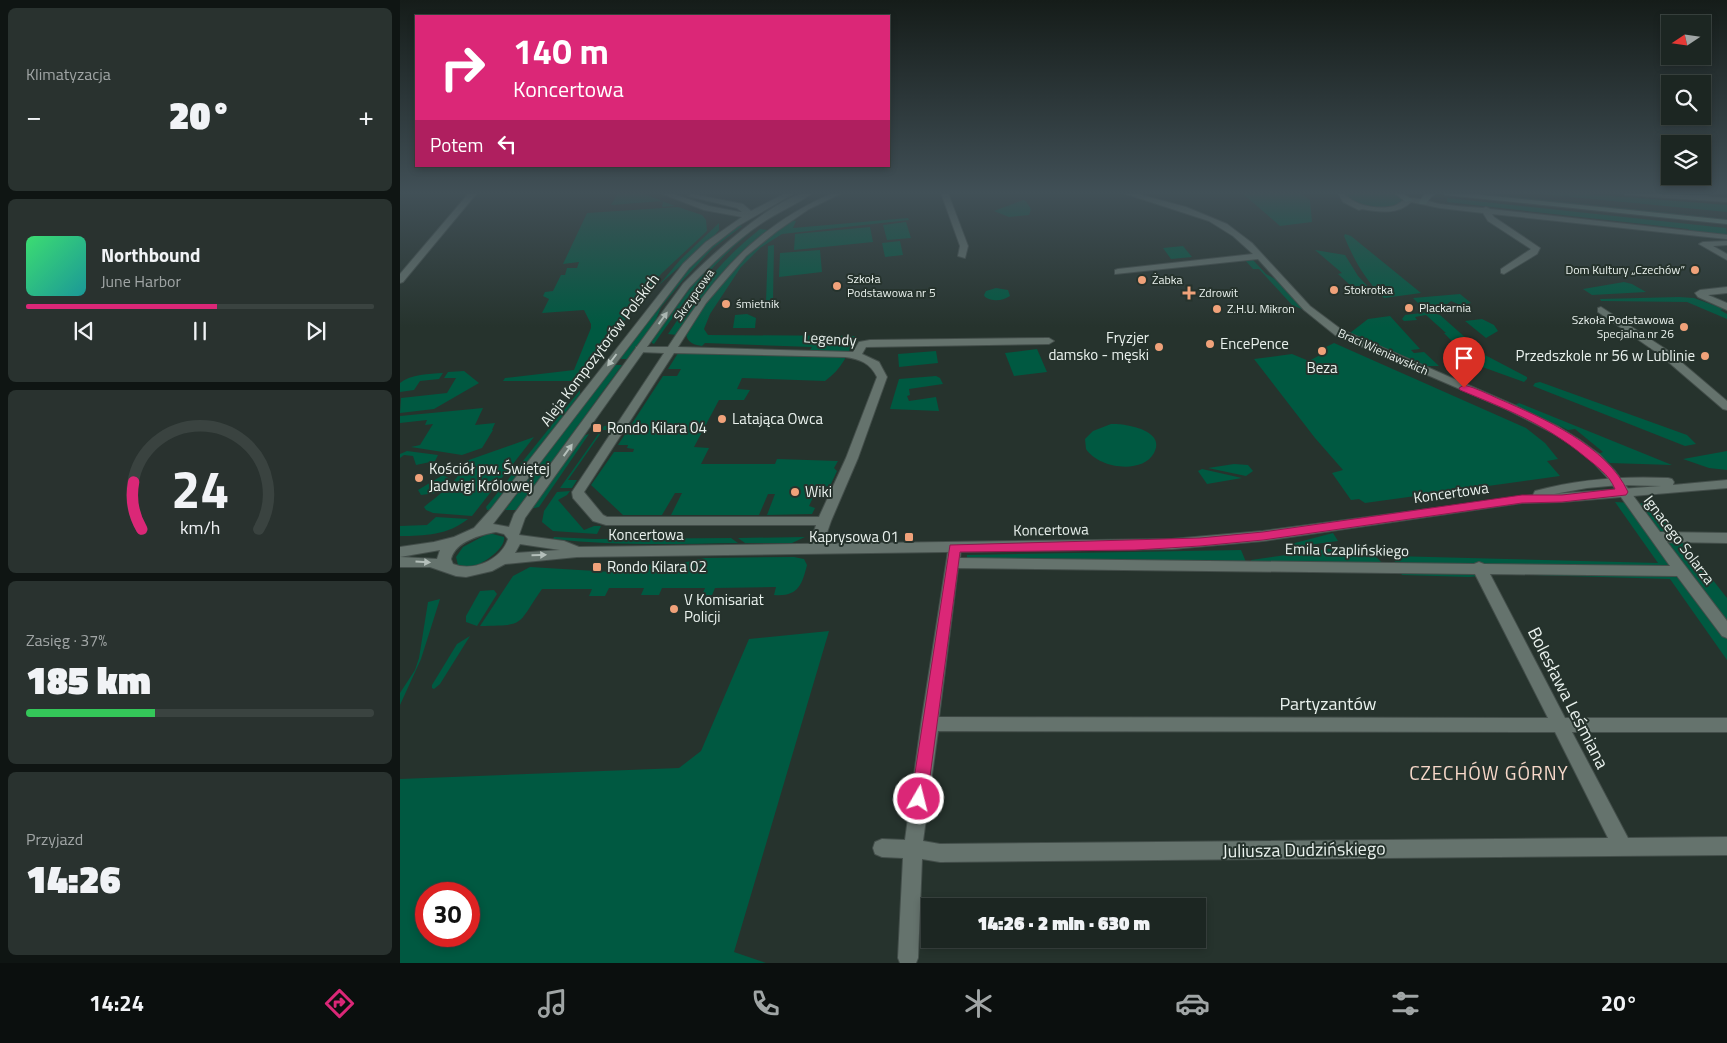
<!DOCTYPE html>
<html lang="pl">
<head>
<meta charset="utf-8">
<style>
  body { margin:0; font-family:"Titillium Web",sans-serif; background:#29322f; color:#f1f3f6; height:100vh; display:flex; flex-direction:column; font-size:19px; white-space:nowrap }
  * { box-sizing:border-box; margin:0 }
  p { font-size:16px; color:#a0a5a5 }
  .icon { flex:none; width:28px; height:28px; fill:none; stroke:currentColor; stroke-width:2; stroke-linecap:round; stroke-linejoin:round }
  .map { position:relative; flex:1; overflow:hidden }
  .drawer { display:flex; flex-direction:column; gap:8px; padding:8px; background:#0f1513; width:400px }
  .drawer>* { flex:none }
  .hud { position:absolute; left:15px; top:15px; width:475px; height:152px; border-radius:0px; box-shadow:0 2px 8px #0003,0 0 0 1px #3a4340; background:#db2777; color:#fff; overflow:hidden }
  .needle { width:32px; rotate:257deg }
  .buttons { position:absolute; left:1261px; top:15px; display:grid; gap:10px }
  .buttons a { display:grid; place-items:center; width:50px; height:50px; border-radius:0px; background:#1c2622; box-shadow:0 2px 8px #0003,0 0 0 1px #3a4340; font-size:25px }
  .speed { position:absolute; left:15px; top:882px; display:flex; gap:10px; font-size:25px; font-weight:700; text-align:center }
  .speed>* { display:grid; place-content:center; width:65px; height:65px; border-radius:50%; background:#1c2622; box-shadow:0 2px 8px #0003,0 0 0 1px #3a4340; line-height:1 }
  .speed .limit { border:8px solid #d22; background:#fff; color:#111 }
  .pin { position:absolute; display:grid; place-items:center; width:42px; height:42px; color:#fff; margin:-51px -21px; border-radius:50% 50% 50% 0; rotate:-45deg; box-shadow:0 0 5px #0007 }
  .pin .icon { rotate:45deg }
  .me { position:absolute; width:55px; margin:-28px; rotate:8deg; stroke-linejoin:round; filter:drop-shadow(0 0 4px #0008) }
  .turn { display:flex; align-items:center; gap:18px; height:105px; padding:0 15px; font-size:22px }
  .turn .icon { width:65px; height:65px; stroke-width:2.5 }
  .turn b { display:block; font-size:35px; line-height:42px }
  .then { display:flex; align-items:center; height:48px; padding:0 15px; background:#0003; gap:10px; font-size:19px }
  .big { font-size:38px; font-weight:800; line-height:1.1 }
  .drawer .widget { flex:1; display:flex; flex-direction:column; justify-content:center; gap:8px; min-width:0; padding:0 18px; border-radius:8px; background:#29322f }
  .drawer .dial { align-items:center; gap:0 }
  .dial svg { height:130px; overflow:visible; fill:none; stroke:#3a4340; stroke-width:7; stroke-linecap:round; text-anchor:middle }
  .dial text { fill:#f1f3f6; stroke:none }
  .song { display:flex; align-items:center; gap:15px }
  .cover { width:60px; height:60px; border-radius:8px; background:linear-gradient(135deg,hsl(140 70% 55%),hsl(180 70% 35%)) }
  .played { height:5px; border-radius:2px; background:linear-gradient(90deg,#db2777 55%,#3a4340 55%) }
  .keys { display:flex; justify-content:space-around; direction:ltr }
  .heat { display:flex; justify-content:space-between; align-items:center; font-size:28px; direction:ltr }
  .charge { height:8px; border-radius:4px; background:linear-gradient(90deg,#34c759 37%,#3a4340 0) }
  .trip { position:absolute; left:521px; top:898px; width:285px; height:50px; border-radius:0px; background:#1c2622; box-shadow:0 2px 8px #0003,0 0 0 1px #3a4340; font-weight:800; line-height:50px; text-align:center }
  .dock { display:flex; height:80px; justify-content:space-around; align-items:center; background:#0b0f0e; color:#a0a5a5 }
  .dock .icon { width:35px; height:35px }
  .dock .on { color:#db2777 }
  .dock b { font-size:22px; color:#f1f3f6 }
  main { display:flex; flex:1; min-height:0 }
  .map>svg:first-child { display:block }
  .green { fill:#005941; fill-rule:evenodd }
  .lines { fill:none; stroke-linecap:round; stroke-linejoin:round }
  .minor-casing { stroke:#434e4a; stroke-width:2 }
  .tertiary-casing { stroke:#434e4a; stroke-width:2 }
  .secondary-casing { stroke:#434e4a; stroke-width:2 }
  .minor { fill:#65736d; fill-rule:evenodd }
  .tertiary { fill:#65736d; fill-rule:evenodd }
  .secondary { fill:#6c8e80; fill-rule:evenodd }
  .oneway { fill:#b4bfba }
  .route { fill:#db2777; stroke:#8e194d }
  .poi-dot { fill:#f0a27a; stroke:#26332d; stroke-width:2 }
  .labels { text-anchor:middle; stroke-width:4; stroke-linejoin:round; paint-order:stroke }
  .far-poi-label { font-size:12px; fill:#e9f1ed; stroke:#26332d; text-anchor:start }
  .far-street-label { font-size:12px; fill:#e9f1ed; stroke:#26332d }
  .poi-label { font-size:15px; fill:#e9f1ed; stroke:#26332d; text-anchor:start }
  .street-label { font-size:15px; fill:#e9f1ed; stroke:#26332d }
  .near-street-label { font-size:18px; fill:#e9f1ed; stroke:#26332d }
  .near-neighbourhood-label { font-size:19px; letter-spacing:1px; fill:#f8d9ca; stroke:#26332d }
</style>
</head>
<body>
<main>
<section class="drawer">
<div class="widget"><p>Klimatyzacja</p>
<div class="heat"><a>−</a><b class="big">20°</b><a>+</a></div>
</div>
<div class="widget">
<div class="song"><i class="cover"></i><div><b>Northbound</b><p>June Harbor</p></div></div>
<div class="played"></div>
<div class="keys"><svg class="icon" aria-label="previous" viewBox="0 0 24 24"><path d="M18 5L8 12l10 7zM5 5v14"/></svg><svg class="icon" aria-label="pause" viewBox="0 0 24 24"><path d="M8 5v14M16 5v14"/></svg><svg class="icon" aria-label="next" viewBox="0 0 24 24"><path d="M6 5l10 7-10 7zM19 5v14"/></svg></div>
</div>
<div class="widget dial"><svg viewBox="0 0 100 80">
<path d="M14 69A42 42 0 1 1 86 69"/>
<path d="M14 69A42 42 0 0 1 9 40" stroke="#db2777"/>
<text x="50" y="56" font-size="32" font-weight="700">24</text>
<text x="50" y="72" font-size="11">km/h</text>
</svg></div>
<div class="widget"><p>Zasięg · 37%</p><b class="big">185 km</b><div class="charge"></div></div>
<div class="widget"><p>Przyjazd</p><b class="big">14:26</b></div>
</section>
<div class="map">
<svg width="1327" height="963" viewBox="0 0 1327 963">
  <rect width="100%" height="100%" fill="#26332d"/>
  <g class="green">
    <polygon points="218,193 242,193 275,206 262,207 263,201 211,205"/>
    <polygon points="842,193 900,193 910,200 912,222 880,226"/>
    <path d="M944,193L998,194L1004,199V202C987,211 957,209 944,193Z"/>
    <polygon points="1059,193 1079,193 1327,219 1327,221"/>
    <polygon points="1130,193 1174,193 1327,205 1327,212"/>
    <polygon points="1047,198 1326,228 1327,235 1290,231 1288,229 1047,202"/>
    <polygon points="623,200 626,201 631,209 629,215 609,217 594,211"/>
    <polygon points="278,207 302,215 306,220 307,231 261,274 177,381 103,381 105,378 174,370 191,328 191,324 184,310 142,313 149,299 143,296 145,292 153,291 161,275 165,275 167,268 177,268 179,262 163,264 187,213"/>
    <path d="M508,218L509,220L382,234L360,248L341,267L310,314L304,329L308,335L456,336C448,354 442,369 425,381L342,378L337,389L350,390L344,400H319L294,447L309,448L301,464H375L377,459L438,461L434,468L437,471L430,486L418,487L409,506L415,508L412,514L367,515L375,494H368L359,515H271L282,493H275L262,515H223L191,485L214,452H233L234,449L227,448L228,445H218L263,376H277L281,369H268L280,350L442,352L410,350L412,347L305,343L302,346C295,345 287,343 286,334L305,304L349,251L389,220L396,221L393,228Z"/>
    <polygon points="506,222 511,238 487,240 483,225"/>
    <polygon points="319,223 319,230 314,236 259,285 280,260"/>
    <polygon points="337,225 342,226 312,249 283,280 261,307 255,322 227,359 218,359 282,276 314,243"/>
    <polygon points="470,227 473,242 394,250 395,234"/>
    <path d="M352,228H356C313,261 284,301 254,344L252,343L251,341L300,275Z"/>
    <path d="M360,229L368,230C329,258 303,295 277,335L268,334C296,293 321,260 360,229Z"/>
    <path d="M945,234L951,236L1021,293L984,298C965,280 954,260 944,236Z"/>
    <polygon points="500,241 503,255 485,257 482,243"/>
    <polygon points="374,245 373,301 366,302 368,246"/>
    <polygon points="783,246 792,257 771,259 763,248"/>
    <polygon points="420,250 422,272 379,277 380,253"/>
    <polygon points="915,250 945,255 958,276 973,292 960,294 938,274 942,273"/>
    <polygon points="845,260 853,260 866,274 875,279 904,310 892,305 859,269 853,269"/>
    <polygon points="1224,282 1232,284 1246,292 1192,295 1183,289"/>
    <path d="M596,288L608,290L610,296C602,301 593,302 585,297L584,295L586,291Z"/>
    <polygon points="1060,294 1071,303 1060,305 1051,301 1044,307 1024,309 1013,298"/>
    <polygon points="1279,297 1294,298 1324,309 1320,310 1327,314 1327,319 1287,302 1201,301 1200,299"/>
    <polygon points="1029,312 1040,315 1085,355 1127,377 1127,379 1124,382 1074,364 1044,333 1046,333 1026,315 1015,317 1017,320 1004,321 1002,319 1005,315"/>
    <polygon points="347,314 356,318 355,328 333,328 335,315"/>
    <polygon points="990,316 1020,349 1011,350 1014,353 1024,352 1039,366 1026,366 950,333 968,319"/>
    <polygon points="1082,319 1094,325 1098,331 1086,338 1065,321"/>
    <polygon points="934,343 1126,428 1145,443 1158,459 1147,461 1160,476 965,503 959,499 951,500 932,473 943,470 915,438 854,359 892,354 909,361 920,355 916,352"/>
    <polygon points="637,349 647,372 614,376 605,353"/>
    <polygon points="536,351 538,363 499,367 498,354"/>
    <polygon points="214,365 222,365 117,510 105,510"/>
    <polygon points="64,371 79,383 34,409 0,413 1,398 47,393 56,378 44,378 48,372"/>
    <path d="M43,373L39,379L20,381L14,390L0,392V383C11,374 29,374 43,373Z"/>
    <polygon points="536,376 540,378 543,384 509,389 510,395 507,396 509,401 536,397 539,411 490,409 499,379"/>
    <polygon points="1140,382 1287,435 1296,444 1285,446 1133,386 1135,383"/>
    <polygon points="180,390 180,394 91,510 87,510 86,507"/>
    <polygon points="1119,403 1272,465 1210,463 1198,454 1203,452 1175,429 1168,430 1115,405"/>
    <polygon points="83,408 75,425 95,423 92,430 93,430 82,448 62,455 11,447 20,445 33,424 25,425 27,420 0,423 0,416"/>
    <polygon points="215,424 211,430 203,430 168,480 177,480 172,488 160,488 204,426"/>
    <path d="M711,424C724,423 767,430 754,453C742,475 698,468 686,449L685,439L693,431Z"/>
    <polygon points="189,434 139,507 130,509 183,436"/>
    <path d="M134,437L72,516L33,513L26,510L24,507C40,494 59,481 66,461Z"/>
    <polygon points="7,451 38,455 35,461 16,465 13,456 4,455 0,458 0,454"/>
    <polygon points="1327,451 1327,470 1309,468 1283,459"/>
    <polygon points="834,464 848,465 853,471 846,476 808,468"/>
    <polygon points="802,469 842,478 807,484 798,471"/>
    <polygon points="43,475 50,479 36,493 21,495 18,490"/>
    <polygon points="170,491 167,495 158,500 184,530 194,526 201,526 197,534 153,531 142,522 144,511 157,492"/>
    <polygon points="1215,502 1253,504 1327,598 1327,660 1270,579 1100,574 1069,577 1002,575 992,556 1258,563"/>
    <path d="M36,517L68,519C48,535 25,536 0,536V526L27,525Z"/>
    <path d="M89,533L104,537C106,548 84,563 74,566C69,567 63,566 58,565L56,557L63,547Z"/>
    <polygon points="933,533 938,541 893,547 891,544"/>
    <path d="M154,537L194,539L331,538L338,543C276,544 215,546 153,539Z"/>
    <polygon points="405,537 392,543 345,543 338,538"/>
    <polygon points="964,544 982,563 852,562 851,560"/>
    <polygon points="841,550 846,562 567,558 567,555"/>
    <path d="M394,557L404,559L407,565C402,585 398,597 374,595L376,587L315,588L312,595H302L305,588H262L259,595H241L244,588H209L205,596H189L192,589H142C116,626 127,625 80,626L113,576L130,567L212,572L244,565L282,563L305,558Z"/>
    <polygon points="94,590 97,594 77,626 66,622 66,616 80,591"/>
    <polygon points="40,599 21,659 0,705 0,693 15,670 19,658 28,602"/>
    <path d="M429,631L334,952L366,963H0V779L279,768L301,751L349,639ZM26,894H69V936H26Z"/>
    <polygon points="70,636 40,684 34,689 32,688 32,685 57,644"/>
  </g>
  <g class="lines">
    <g class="minor-casing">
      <g id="minor">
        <polygon points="69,193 77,193 3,282 0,283 0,274"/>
        <path d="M433,193H442L409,209L377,231L346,256L306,303L278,347L453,352L459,342L470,340L649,338L654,341L649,344L466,347L462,354L479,362L487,377L458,458L431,521L420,553H410L408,550L416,525H206L193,521L173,498L172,492L264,353L240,352L236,351V347H268C314,277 354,227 433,193ZM274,353L445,357C460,359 470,363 477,377L446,458L419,517H207L203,515L184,492Z"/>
        <polygon points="541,193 548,193 568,246 565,258 558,256 560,246"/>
        <path d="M723,193H734L786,207L827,224L852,243L910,306L942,330L1114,405L1159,427L1180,440L1199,454L1215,471L1260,532L1327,533V543L1267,542L1327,621V638L1322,636L1277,576L1090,574L1165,718H1327V732H1172L1228,838L1327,837V855L540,862L522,859L518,958L516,963H500L498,958L503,858L482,857L475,854L473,848L475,842L482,839L505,840L521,724L549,545H559L561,548L560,558L1074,564L1079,562L1084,564L1270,566L1206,476L1191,460L1172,445L1151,432L1106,409L935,335L904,310L858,259L715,274V270L718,269L853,254L833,236L809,221ZM558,568L1075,574L1148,718L539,717ZM538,731L1155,732L1208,838L540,844L523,841Z"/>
        <path d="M938,193H944C954,206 978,210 994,206C1000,204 1004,198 1011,198C1022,198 1030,202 1040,204C1054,206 1069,207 1083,208L1086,207L1090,209L1327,235V239L1092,214L1094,217L1140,248L1137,254L1104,274L1101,273V269L1131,249L1088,221L1083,213L1040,208L1011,202C998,215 979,212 962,209L959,210L943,202Z"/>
        <polygon points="1222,193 1253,193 1327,198 1327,202 1226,195"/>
        <polygon points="1327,241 1327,245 1313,246 1327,254 1327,260 1299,244 1303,242"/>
        <polygon points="1327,287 1327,293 1308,295 1327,303 1327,310 1298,297 1295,293 1300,290"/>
        <polygon points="1201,307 1267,350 1327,401 1327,410 1323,409 1259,354 1198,312 1198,308"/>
      </g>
    </g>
    <g class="tertiary-casing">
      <path id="tertiary" d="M260,193H270L309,206L340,212H342L337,208L288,196L292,194L343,204L351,211L386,193H395L338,226L312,246L289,268L93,524L109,527L114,514L283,284C305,261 380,190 412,193C400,203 376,213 362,223C335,241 311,264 289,288L125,518L119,535L164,541L179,547L772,539L863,531L1133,495L1135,491C1179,479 1222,476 1268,478L1272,479L1274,482L1273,485L1327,480V488L1162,502L1122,503L863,541L772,549L177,557L105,564L92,571L66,577L56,576L30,567H0V557L37,559L40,550L0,557V547L34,542L54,537L74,528L91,509L283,264L306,242L342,217L304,210ZM1219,485L1261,486L1154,494L1187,488ZM96,532L104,534L108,539C101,560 73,572 53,564L51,559C56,541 80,535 96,532ZM120,544L160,550L115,553Z"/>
    </g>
    <g class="secondary-casing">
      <g id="secondary">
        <polygon points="994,193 1002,193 1013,200 1006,202"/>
        <polygon points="1025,193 1037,193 1031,197 1026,204 1020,204 1019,202"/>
        <polygon points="1042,193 1063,193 1327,220 1327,224 1045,195"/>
      </g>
    </g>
    <use href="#minor" class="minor"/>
    <use href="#tertiary" class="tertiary"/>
    <use href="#secondary" class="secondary"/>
  </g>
  <defs><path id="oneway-solid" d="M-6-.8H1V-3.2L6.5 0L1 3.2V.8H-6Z" transform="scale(1.25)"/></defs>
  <g class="oneway">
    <use href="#oneway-solid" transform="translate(263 318) rotate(-54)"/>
    <use href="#oneway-solid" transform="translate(212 360) rotate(127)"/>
    <use href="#oneway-solid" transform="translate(168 450) rotate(-54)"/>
    <use href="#oneway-solid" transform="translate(139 555) rotate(-1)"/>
    <use href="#oneway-solid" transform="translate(23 562) rotate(3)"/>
  </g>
  <linearGradient id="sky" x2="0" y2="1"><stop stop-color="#151c19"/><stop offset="0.59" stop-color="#415057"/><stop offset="1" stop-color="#415057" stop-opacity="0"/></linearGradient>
  <rect width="1327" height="327" fill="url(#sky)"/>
  <path class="route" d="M1064,385C1076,388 1088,394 1099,399C1143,418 1207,446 1228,492L1226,495L1162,502L1122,503L863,540L800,546L735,550L560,552L527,799L525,805L519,807L513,805L511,799L550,545L800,538L863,532L1122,495H1162L1215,489C1209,474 1196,466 1184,456C1145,424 1106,409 1060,390L1059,388Z"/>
  <g class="poi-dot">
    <circle cx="1295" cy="270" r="5"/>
    <circle cx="742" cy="280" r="5"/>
    <circle cx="437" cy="286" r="5"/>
    <circle cx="934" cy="290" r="5"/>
    <path d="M786.5 285.5h5v5h5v5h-5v5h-5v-5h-5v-5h5z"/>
    <circle cx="326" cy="304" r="5"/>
    <circle cx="1009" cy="308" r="5"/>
    <circle cx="817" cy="309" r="5"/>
    <circle cx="1284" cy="327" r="5"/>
    <circle cx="810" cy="344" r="5"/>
    <circle cx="759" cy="347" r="5"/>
    <circle cx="922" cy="351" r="5"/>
    <circle cx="1305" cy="356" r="5"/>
    <circle cx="322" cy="419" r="5"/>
    <rect x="192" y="423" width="10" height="10" rx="2.5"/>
    <circle cx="19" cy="478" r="5"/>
    <circle cx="395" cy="492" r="5"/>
    <rect x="504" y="532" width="10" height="10" rx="2.5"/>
    <rect x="192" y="562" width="10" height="10" rx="2.5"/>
    <circle cx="274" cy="609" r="5"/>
  </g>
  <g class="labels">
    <g class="far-poi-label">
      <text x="1285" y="274" text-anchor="end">Dom Kultury „Czechów”</text>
      <text x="447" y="283">Szkoła<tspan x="447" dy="14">Podstawowa nr 5</tspan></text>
      <text x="752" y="284">Żabka</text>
      <text x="944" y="294">Stokrotka</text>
      <text x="799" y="297">Zdrowit</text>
      <text x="336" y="308">śmietnik</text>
      <text x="1019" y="312">Plackarnia</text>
      <text x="827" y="313">Z.H.U. Mikron</text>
      <text x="1274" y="324" text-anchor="end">Szkoła Podstawowa<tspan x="1274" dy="14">Specjalna nr 26</tspan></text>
    </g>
    <g class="far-street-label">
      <text transform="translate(294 295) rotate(-55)" y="4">Skrzypcowa</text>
      <text transform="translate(983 352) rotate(24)" y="4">Braci Wieniawskich</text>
    </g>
    <g class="poi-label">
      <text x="749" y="343" text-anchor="end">Fryzjer<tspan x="749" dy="17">damsko - męski</tspan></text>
      <text x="820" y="349">EncePence</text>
      <text x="1295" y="361" text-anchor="end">Przedszkole nr 56 w Lublinie</text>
      <text x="922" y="373" text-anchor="middle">Beza</text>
      <text x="332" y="424">Latająca Owca</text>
      <text x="207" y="433">Rondo Kilara 04</text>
      <text x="29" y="474">Kościół pw. Świętej<tspan x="29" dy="17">Jadwigi Królowej</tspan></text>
      <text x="405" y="497">Wiki</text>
      <text x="499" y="542" text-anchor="end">Kaprysowa 01</text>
      <text x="207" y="572">Rondo Kilara 02</text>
      <text x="284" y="605">V Komisariat<tspan x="284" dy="17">Policji</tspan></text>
    </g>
    <g class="street-label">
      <text transform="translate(430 339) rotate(4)" y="5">Legendy</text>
      <text transform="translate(200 350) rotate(-53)" y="5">Aleja Kompozytorów Polskich</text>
      <text transform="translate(1051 493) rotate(-8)" y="5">Koncertowa</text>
      <text transform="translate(651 530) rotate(-1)" y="5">Koncertowa</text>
      <text x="246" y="540">Koncertowa</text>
      <text transform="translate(1279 540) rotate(53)" y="5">Ignacego Solarza</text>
      <text transform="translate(947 550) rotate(1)" y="5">Emila Czaplińskiego</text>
    </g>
    <g class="near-street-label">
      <text transform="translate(1168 698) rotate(63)" y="6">Bolesława Leśmiana</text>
      <text x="928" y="710">Partyzantów</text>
      <text transform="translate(904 850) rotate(-1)" y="6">Juliusza Dudzińskiego</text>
    </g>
    <g class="near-neighbourhood-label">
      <text x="1089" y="780">CZECHÓW GÓRNY</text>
    </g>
  </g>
</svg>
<div class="buttons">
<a><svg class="needle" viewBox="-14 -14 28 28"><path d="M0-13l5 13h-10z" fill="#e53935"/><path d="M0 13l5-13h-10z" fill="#a0a5a5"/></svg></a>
<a><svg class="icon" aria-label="search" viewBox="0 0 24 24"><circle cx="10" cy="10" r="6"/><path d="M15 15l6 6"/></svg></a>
<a><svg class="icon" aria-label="layers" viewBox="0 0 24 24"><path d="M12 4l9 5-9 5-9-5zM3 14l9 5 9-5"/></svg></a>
</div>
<div class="speed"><div class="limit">30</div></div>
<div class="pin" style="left:1064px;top:388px;background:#d93025"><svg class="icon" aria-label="arrive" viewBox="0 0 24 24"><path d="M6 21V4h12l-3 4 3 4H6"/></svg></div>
<svg class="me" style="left:519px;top:799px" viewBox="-20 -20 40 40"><circle r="17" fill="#db2777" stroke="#fff" stroke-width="3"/><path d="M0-11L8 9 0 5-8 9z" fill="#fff"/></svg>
<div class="trip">14:26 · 2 min · 630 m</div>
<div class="hud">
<div class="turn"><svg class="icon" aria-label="right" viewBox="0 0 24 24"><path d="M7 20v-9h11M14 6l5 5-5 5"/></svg><div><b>140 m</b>Koncertowa</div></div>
<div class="then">Potem<svg class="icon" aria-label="left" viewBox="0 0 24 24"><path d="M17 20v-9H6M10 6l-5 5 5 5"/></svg></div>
</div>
</div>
</main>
<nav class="dock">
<b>14:24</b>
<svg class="icon on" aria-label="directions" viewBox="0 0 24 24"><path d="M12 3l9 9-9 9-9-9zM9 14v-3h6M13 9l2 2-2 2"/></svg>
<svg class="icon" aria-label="music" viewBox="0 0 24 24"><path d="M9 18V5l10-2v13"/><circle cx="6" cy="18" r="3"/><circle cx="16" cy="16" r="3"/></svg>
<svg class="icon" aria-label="phone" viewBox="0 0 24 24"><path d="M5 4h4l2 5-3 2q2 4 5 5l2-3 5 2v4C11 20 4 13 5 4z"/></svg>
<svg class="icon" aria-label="climate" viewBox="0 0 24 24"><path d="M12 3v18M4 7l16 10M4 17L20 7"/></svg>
<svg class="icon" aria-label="car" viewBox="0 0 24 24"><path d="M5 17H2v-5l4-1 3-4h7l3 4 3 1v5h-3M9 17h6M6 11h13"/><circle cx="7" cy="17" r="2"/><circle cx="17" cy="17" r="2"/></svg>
<svg class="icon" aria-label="filters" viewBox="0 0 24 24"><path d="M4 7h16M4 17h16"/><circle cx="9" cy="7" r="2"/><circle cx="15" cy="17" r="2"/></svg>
<b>20°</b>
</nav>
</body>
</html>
